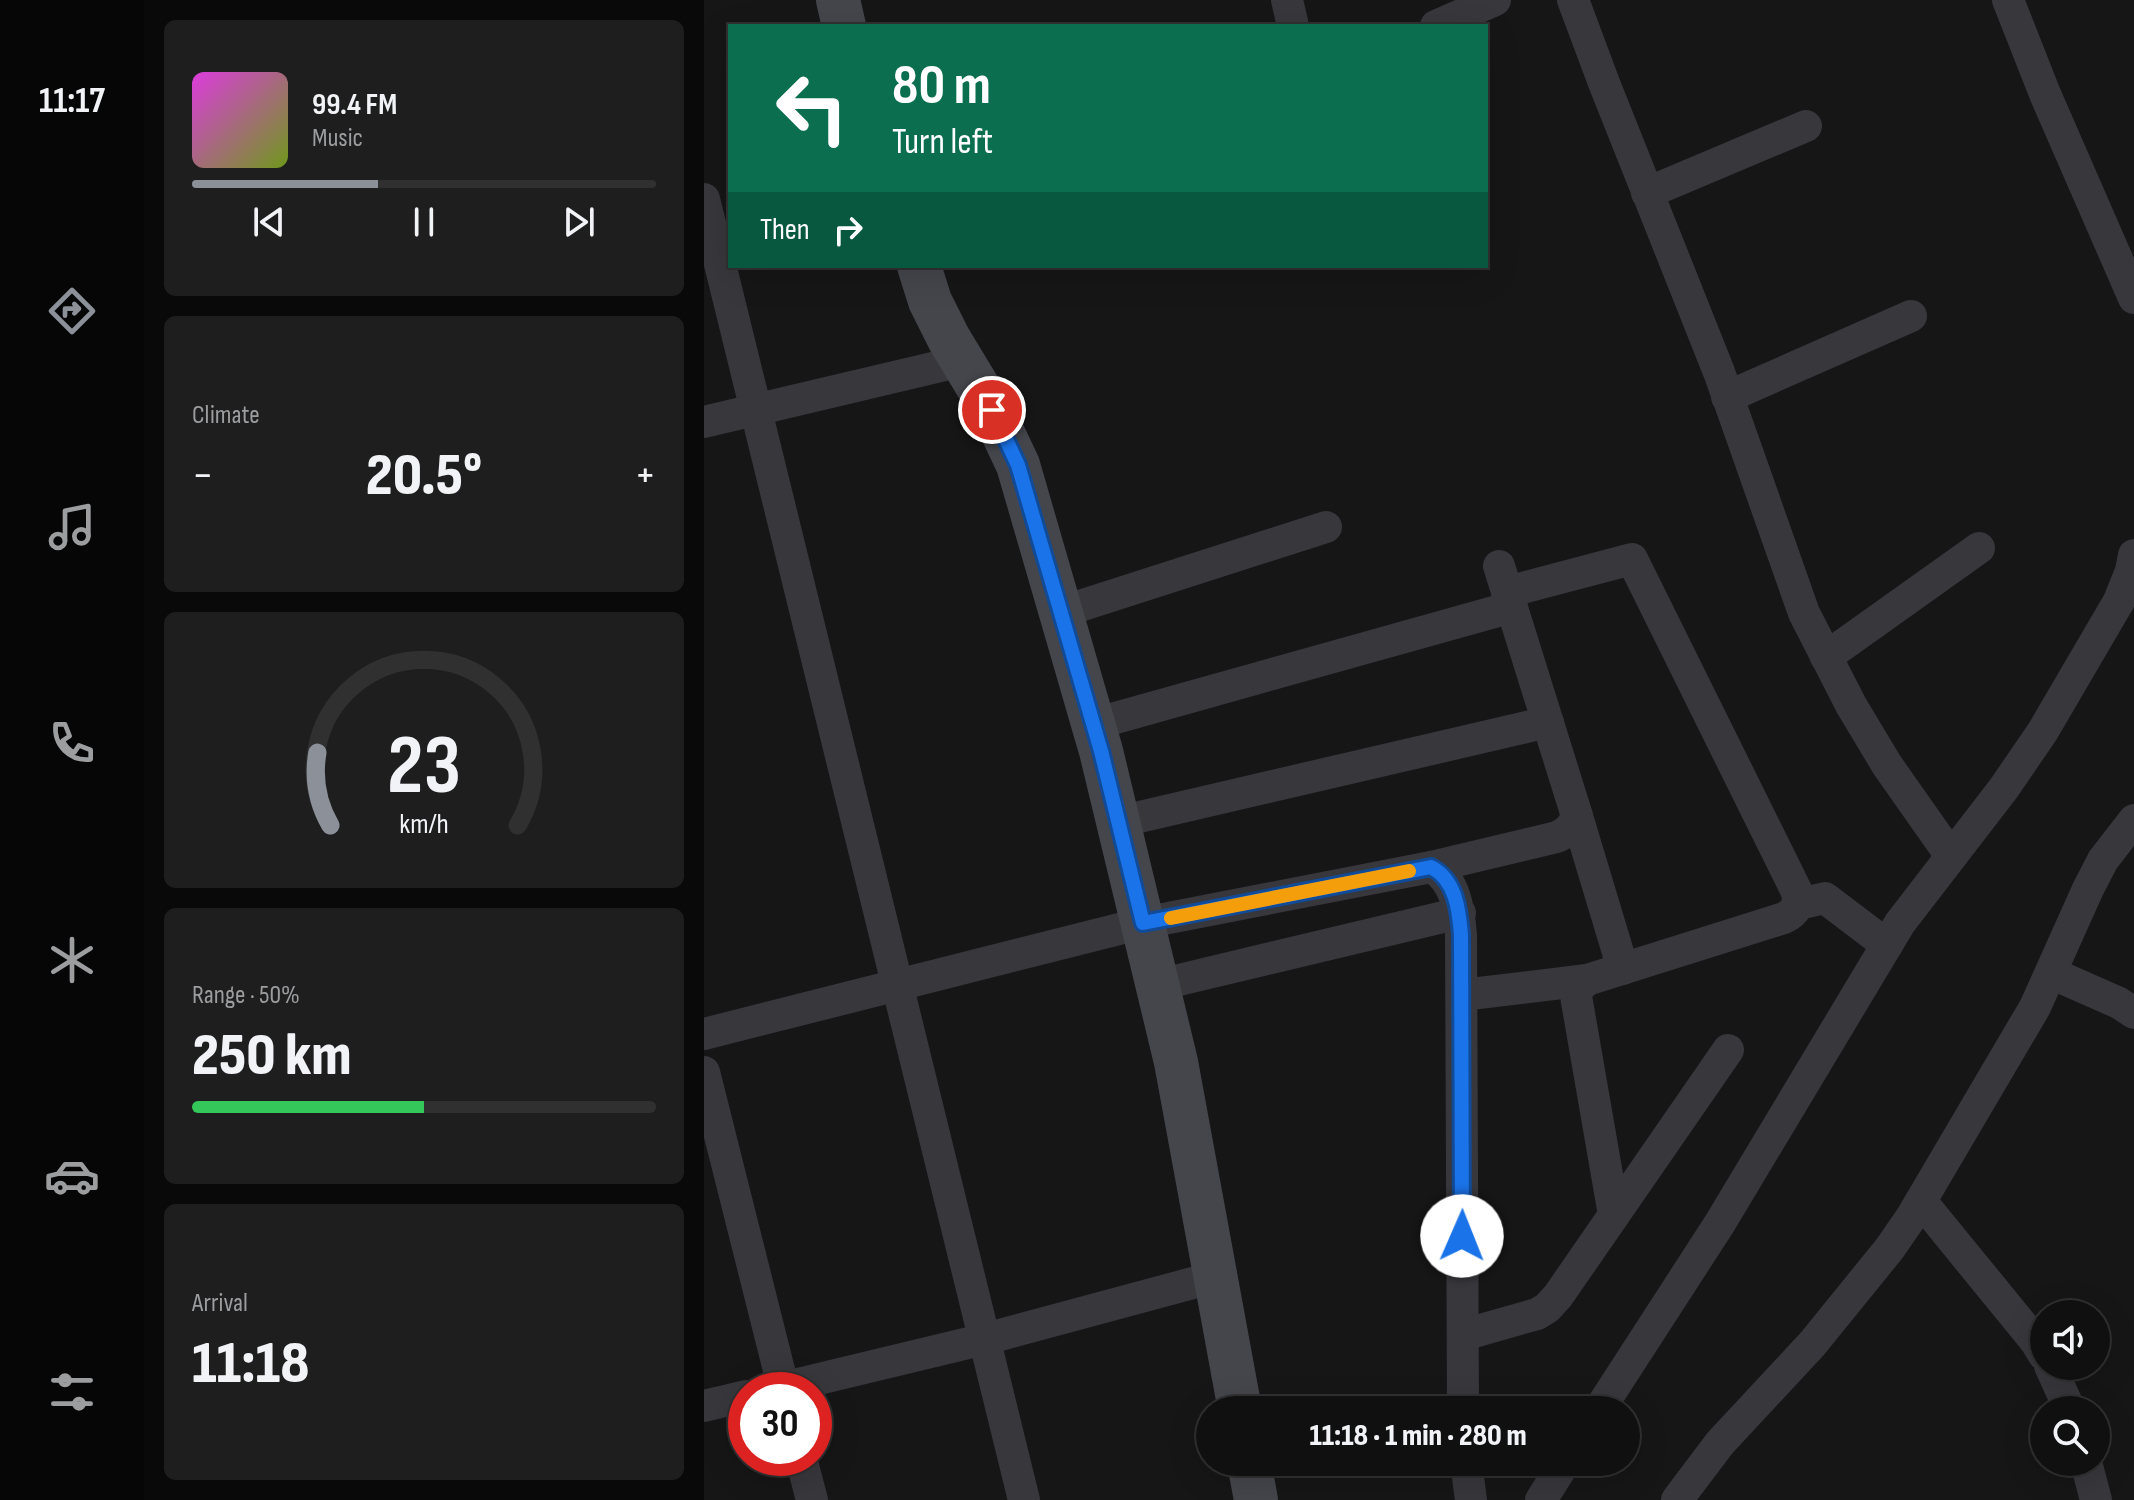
<!DOCTYPE html>
<html lang="en">
<head>
<meta charset="utf-8">
<style>
  body { margin:0; font-family:"Sofia Sans Condensed",sans-serif; background:#1e1e1f; color:#f1f3f6; height:100vh; display:flex; flex-direction:column; font-size:30px; white-space:nowrap }
  * { box-sizing:border-box; margin:0 }
  p { font-size:26px; color:#9c9d9f }
  .icon { flex:none; width:44px; height:44px; fill:none; stroke:currentColor; stroke-width:2; stroke-linecap:round; stroke-linejoin:round }
  .map { position:relative; flex:1; overflow:hidden }
  .side { display:flex; flex-direction:column; gap:20px; padding:20px; background:#090909; width:560px }
  .side>* { flex:none }
  .guide { position:absolute; left:24px; top:24px; width:760px; height:244px; border-radius:0px; box-shadow:0 8px 32px #0002,0 0 0 2px #303031; background:#0b6e4f; color:#fff; overflow:hidden }
  .tools { position:absolute; left:1326px; top:1300px; display:grid; gap:16px }
  .tools a { display:grid; place-items:center; width:80px; height:80px; border-radius:50%; background:#101011; box-shadow:0 8px 32px #0002,0 0 0 2px #303031; font-size:40px }
  .speed { position:absolute; left:24px; top:1372px; display:flex; gap:16px; font-size:40px; font-weight:700; text-align:center }
  .speed>* { display:grid; place-content:center; width:104px; height:104px; border-radius:50%; background:#101011; box-shadow:0 8px 32px #0002,0 0 0 2px #303031; line-height:1 }
  .speed .limit { border:12px solid #d22; background:#fff; color:#111 }
  .pin { position:absolute; display:grid; place-items:center; width:68px; height:68px; color:#fff; margin:-34px; border:4px solid #fff; border-radius:50%; box-shadow:0 2px 8px #0007 }
  .me { position:absolute; width:88px; margin:-44px; rotate:1deg; stroke-linejoin:round; filter:drop-shadow(0 0 6px #0008) }
  .turn { display:flex; align-items:center; gap:28px; height:168px; padding:0 32px; font-size:36px }
  .turn .icon { width:104px; height:104px; stroke-width:2.5 }
  .turn b { display:block; font-size:56px; line-height:68px }
  .then { display:flex; align-items:center; height:76px; padding:0 32px; background:#0003; gap:16px; font-size:30px }
  .big { font-size:60px; font-weight:800; line-height:1.1 }
  .side .card { flex:1; display:flex; flex-direction:column; justify-content:center; gap:12px; min-width:0; padding:0 28px; border-radius:12px; background:#1e1e1f }
  .side .dial { align-items:center; gap:0 }
  .dial svg { height:208px; overflow:visible; fill:none; stroke:#303031; stroke-width:7; stroke-linecap:round; text-anchor:middle }
  .dial text { fill:#f1f3f6; stroke:none }
  .song { display:flex; align-items:center; gap:24px }
  .cover { width:96px; height:96px; border-radius:12px; background:linear-gradient(135deg,hsl(300 70% 55%),hsl(80 70% 35%)) }
  .played { height:8px; border-radius:4px; background:linear-gradient(90deg,#8c9099 40%,#303031 40%) }
  .keys { display:flex; justify-content:space-around; direction:ltr }
  .heat { display:flex; justify-content:space-between; align-items:center; font-size:44px; direction:ltr }
  .charge { height:12px; border-radius:6px; background:linear-gradient(90deg,#34c759 50%,#303031 0) }
  .trip { position:absolute; left:492px; top:1396px; width:444px; height:80px; border-radius:40px; background:#101011; box-shadow:0 8px 32px #0002,0 0 0 2px #303031; font-weight:800; line-height:80px; text-align:center }
  main { display:flex; flex:1; min-height:0 }
  .dock { display:flex; flex-direction:column; width:144px; justify-content:space-around; align-items:center; background:#060607; color:#9c9d9f }
  .dock .icon { width:56px; height:56px }
  .dock .selected { color:#8c9099 }
  .dock b { font-size:36px; color:#f1f3f6 }
  .map>svg:first-child { display:block }
  .lines { fill:none; stroke-linecap:round; stroke-linejoin:round }
  .street { stroke:#37373c; stroke-width:32 }
  .secondary { stroke:#45464c; stroke-width:44 }
  .route-casing { stroke:#114b97; stroke-width:20 }
  .route { stroke:#1a73e8; stroke-width:14 }
  .slow { stroke:#f59e0b; stroke-width:14 }
</style>
</head>
<body>
<main>
<nav class="dock">
<b>11:17</b>
<svg class="icon selected" aria-label="directions" viewBox="0 0 24 24"><path d="M12 3l9 9-9 9-9-9zM9 14v-3h6M13 9l2 2-2 2"/></svg>
<svg class="icon" aria-label="music" viewBox="0 0 24 24"><path d="M9 18V5l10-2v13"/><circle cx="6" cy="18" r="3"/><circle cx="16" cy="16" r="3"/></svg>
<svg class="icon" aria-label="phone" viewBox="0 0 24 24"><path d="M5 4h4l2 5-3 2q2 4 5 5l2-3 5 2v4C11 20 4 13 5 4z"/></svg>
<svg class="icon" aria-label="climate" viewBox="0 0 24 24"><path d="M12 3v18M4 7l16 10M4 17L20 7"/></svg>
<svg class="icon" aria-label="car" viewBox="0 0 24 24"><path d="M5 17H2v-5l4-1 3-4h7l3 4 3 1v5h-3M9 17h6M6 11h13"/><circle cx="7" cy="17" r="2"/><circle cx="17" cy="17" r="2"/></svg>
<svg class="icon" aria-label="filters" viewBox="0 0 24 24"><path d="M4 7h16M4 17h16"/><circle cx="9" cy="7" r="2"/><circle cx="15" cy="17" r="2"/></svg>
</nav>
<section class="side">
<div class="card">
<div class="song"><i class="cover"></i><div><b>99.4 FM</b><p>Music</p></div></div>
<div class="played"></div>
<div class="keys"><svg class="icon" aria-label="previous" viewBox="0 0 24 24"><path d="M18 5L8 12l10 7zM5 5v14"/></svg><svg class="icon" aria-label="pause" viewBox="0 0 24 24"><path d="M8 5v14M16 5v14"/></svg><svg class="icon" aria-label="next" viewBox="0 0 24 24"><path d="M6 5l10 7-10 7zM19 5v14"/></svg></div>
</div>
<div class="card"><p>Climate</p>
<div class="heat"><a>−</a><b class="big">20.5°</b><a>+</a></div>
</div>
<div class="card dial"><svg viewBox="0 0 100 80">
<path d="M14 69A42 42 0 1 1 86 69"/>
<path d="M14 69A42 42 0 0 1 9 41" stroke="#8c9099"/>
<text x="50" y="56" font-size="32" font-weight="700">23</text>
<text x="50" y="72" font-size="11">km/h</text>
</svg></div>
<div class="card"><p>Range · 50%</p><b class="big">250 km</b><div class="charge"></div></div>
<div class="card"><p>Arrival</p><b class="big">11:18</b></div>
</section>
<div class="map">
<svg width="1430" height="1500" viewBox="0 0 1430 1500">
  <rect width="100%" height="100%" fill="#161617"/>
  <g class="lines">
    <g class="street">
      <polyline points="583,0 589,26"/>
      <polyline points="869,0 900,83 1015,372 1100,613 1147,705 1183,765 1247,856"/>
      <polyline points="1304,0 1341,94 1430,298"/>
      <polyline points="732,26 791,0"/>
      <polyline points="943,193 1102,126"/>
      <polyline points="0,199 320,1500"/>
      <polyline points="1023,397 1207,316"/>
      <polyline points="0,422 258,361"/>
      <path d="M803,592L928,559L1093,892C1095,906 1092,912 1080,918L883,980L874,988L872,996L910,1215"/>
      <polyline points="357,612 622,527"/>
      <polyline points="1122,657 1275,548"/>
      <polyline points="390,724 808,607"/>
      <polyline points="873,816 919,969"/>
      <polyline points="414,822 844,722"/>
      <path d="M727,867L853,837C864,832 868,827 873,816L795,566"/>
      <polyline points="1095,904 1121,898 1183,945"/>
      <polyline points="1347,973 1415,1003 1430,1013"/>
      <polyline points="454,985 756,913"/>
      <polyline points="758,995 883,980"/>
      <path d="M0,1034L439,923L727,867C752,880 755,910 757,935L759,1410"/>
      <polyline points="0,1072 80,1390"/>
      <polyline points="1217,1201 1332,1342 1340,1355"/>
      <polyline points="759,1335 833,1314 843,1308 854,1296 1024,1050"/>
      <polyline points="1346,1366 1366,1410"/>
      <polyline points="69,1390 281,1339 511,1277"/>
      <polyline points="0,1406 42,1396"/>
      <polyline points="895,1410 1016,1223 1196,923 1300,788 1339,731 1415,601 1427,571 1430,555"/>
      <polyline points="97,1458 108,1500"/>
      <polyline points="762,1462 767,1500"/>
      <polyline points="1382,1462 1392,1500"/>
      <polyline points="837,1500 861,1462"/>
      <polyline points="973,1500 1016,1443 1109,1343 1186,1248 1208,1216 1331,1007 1384,889 1399,860 1430,820"/>
    </g>
    <g class="secondary">
      <polyline points="134,0 140,26"/>
      <polyline points="215,266 226,301 245,339 288,410 314,465 397,751 472,1062 536,1410"/>
      <polyline points="545,1462 552,1500"/>
    </g>
  </g>
  <g class="lines">
    <g class="route-casing">
      <path id="route" d="M288,410L314,465L397,751L439,923L727,867C752,880 755,910 757,935L758,1236"/>
    </g>
    <use href="#route" class="route"/>
    <polyline class="slow" points="467,918 705,871"/>
  </g>
</svg>
<div class="tools">
<a><svg class="icon" aria-label="sound" viewBox="0 0 24 24"><path d="M4 9h4l5-4v14l-5-4H4zM17 9q2 3 0 6"/></svg></a>
<a><svg class="icon" aria-label="search" viewBox="0 0 24 24"><circle cx="10" cy="10" r="6"/><path d="M15 15l6 6"/></svg></a>
</div>
<div class="speed"><div class="limit">30</div></div>
<div class="pin" style="left:288px;top:410px;background:#d93025"><svg class="icon" aria-label="arrive" viewBox="0 0 24 24"><path d="M6 21V4h12l-3 4 3 4H6"/></svg></div>
<svg class="me" style="left:758px;top:1236px" viewBox="-20 -20 40 40"><circle r="19" fill="#fff"/><path d="M0-13L10 11 0 6-10 11z" fill="#1a73e8"/></svg>
<div class="trip">11:18 · 1 min · 280 m</div>
<div class="guide">
<div class="turn"><svg class="icon" aria-label="left" viewBox="0 0 24 24"><path d="M17 20v-9H6M10 6l-5 5 5 5"/></svg><div><b>80 m</b>Turn left</div></div>
<div class="then">Then<svg class="icon" aria-label="right" viewBox="0 0 24 24"><path d="M7 20v-9h11M14 6l5 5-5 5"/></svg></div>
</div>
</div>
</main>
</body>
</html>
